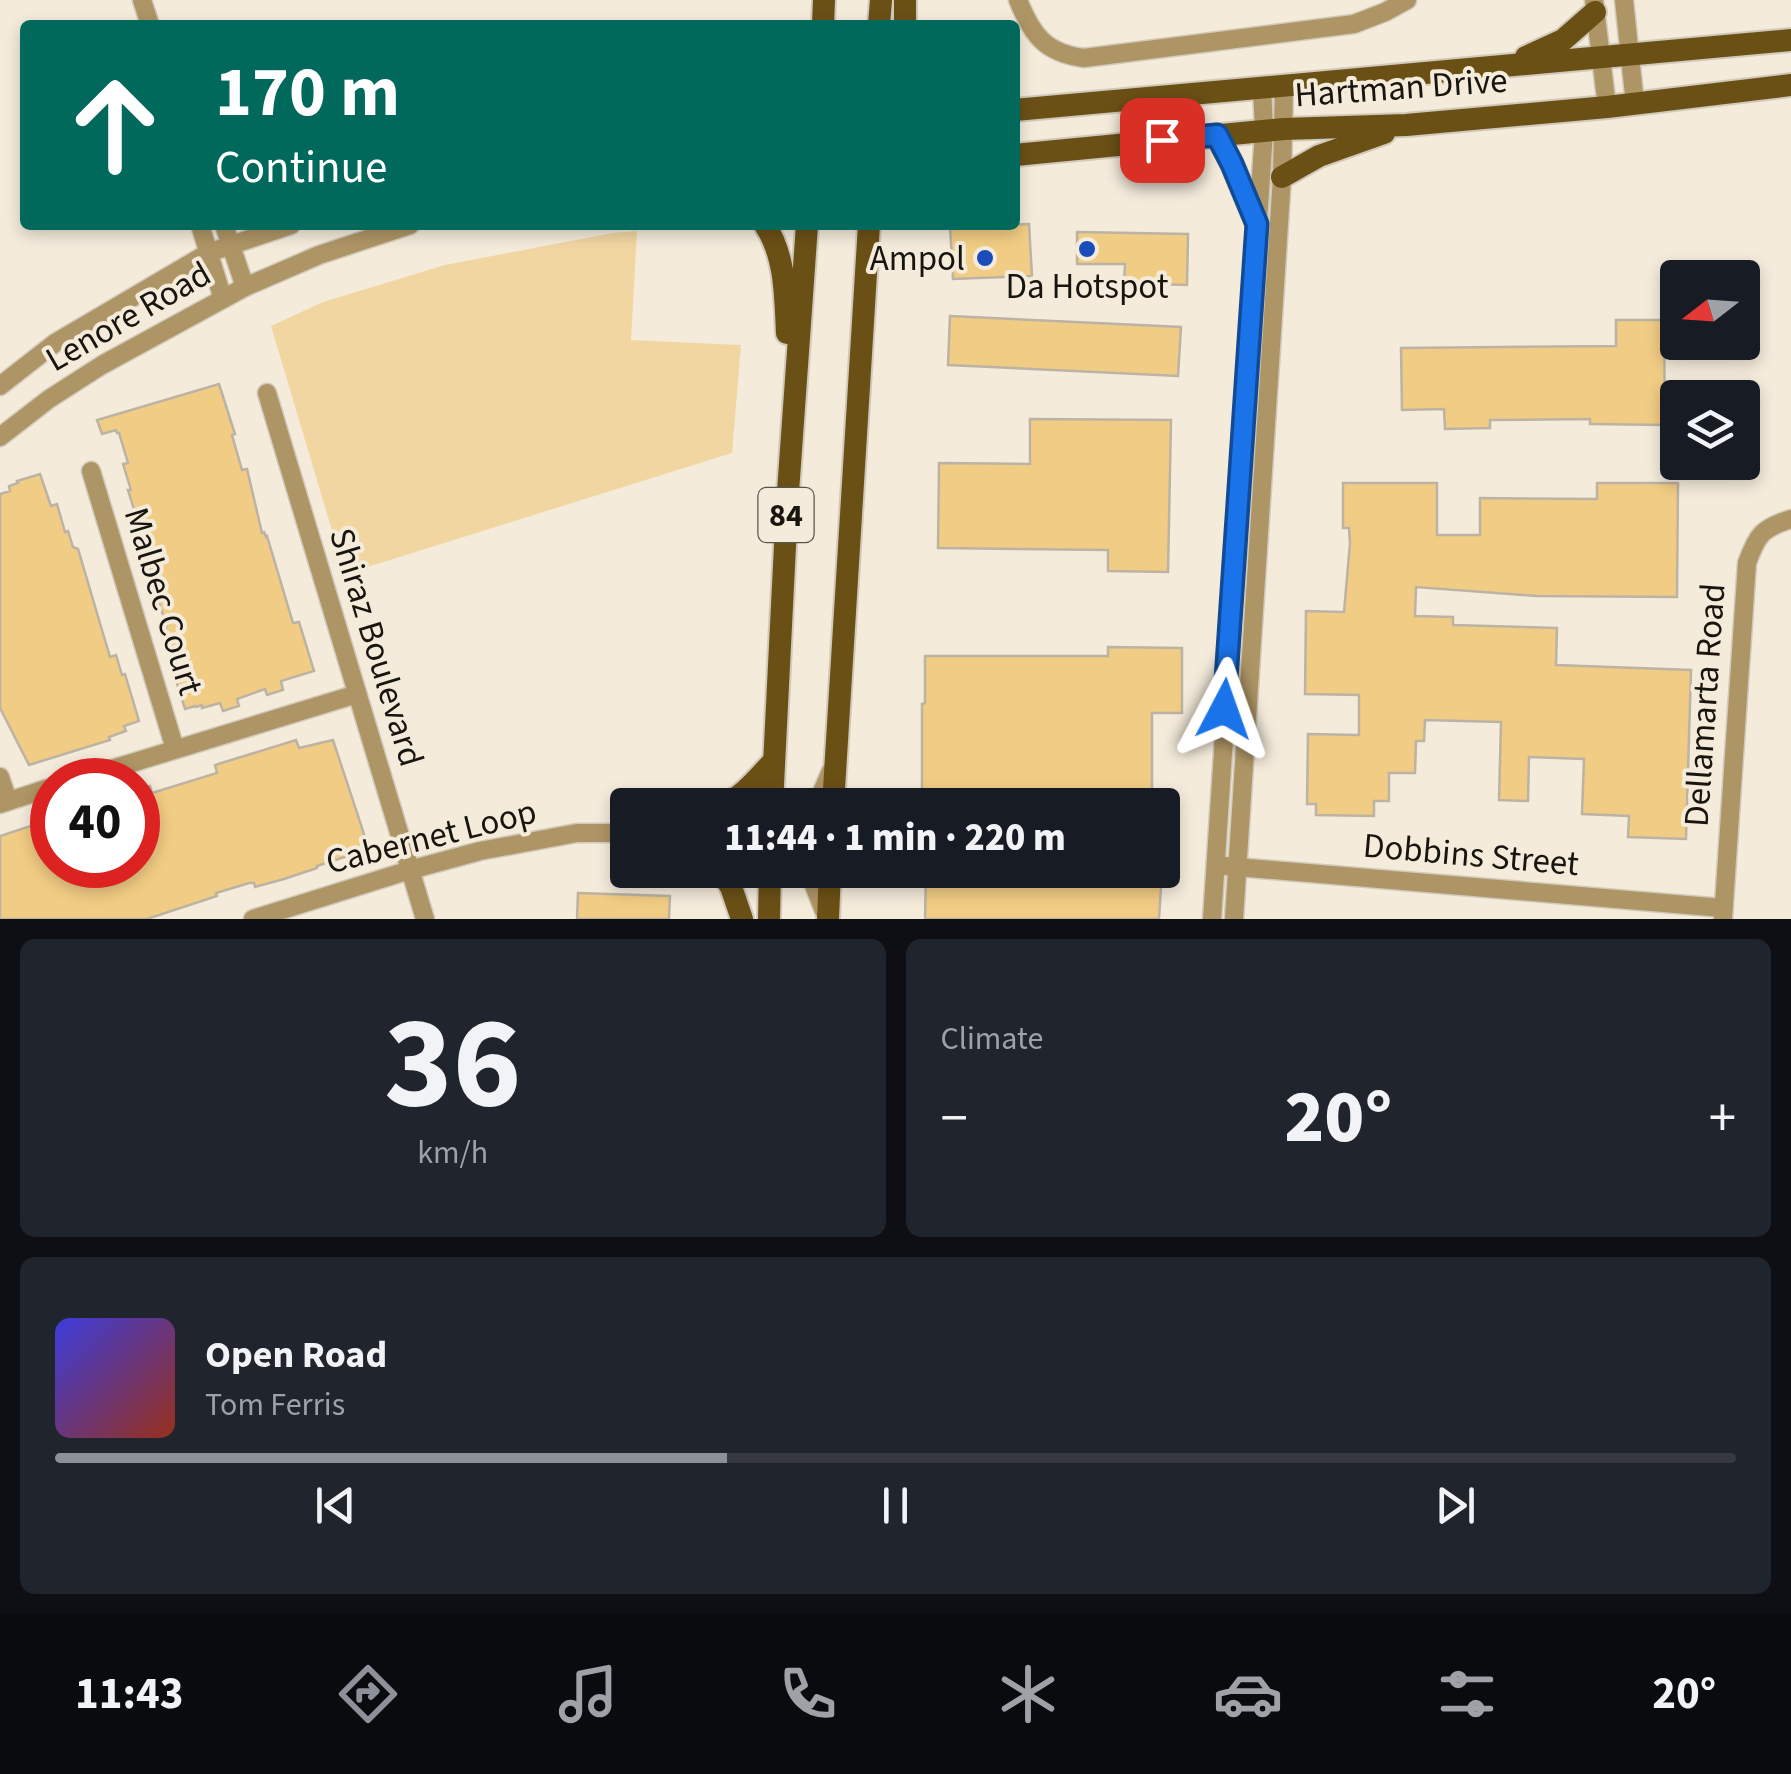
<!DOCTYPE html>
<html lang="en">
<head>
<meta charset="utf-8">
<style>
  body { margin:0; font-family:"Source Sans 3",sans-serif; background:#20242c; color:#f1f3f6; height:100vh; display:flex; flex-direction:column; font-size:38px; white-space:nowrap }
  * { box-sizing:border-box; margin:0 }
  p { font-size:32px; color:#9ea1a6 }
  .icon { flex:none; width:55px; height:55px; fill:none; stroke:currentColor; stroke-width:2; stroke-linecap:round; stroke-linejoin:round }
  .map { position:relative; height:919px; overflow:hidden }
  .side { display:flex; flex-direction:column; gap:20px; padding:20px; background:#0d0f14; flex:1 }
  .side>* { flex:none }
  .hud { position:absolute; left:20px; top:20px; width:1000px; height:210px; border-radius:10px; box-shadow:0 5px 15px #0003; background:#00695c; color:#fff; overflow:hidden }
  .needle { width:65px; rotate:253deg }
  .fabs { position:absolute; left:1660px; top:260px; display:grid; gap:20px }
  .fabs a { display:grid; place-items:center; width:100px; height:100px; border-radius:10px; background:#171b24; box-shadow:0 5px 15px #0003; font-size:50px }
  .speed { position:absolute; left:30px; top:758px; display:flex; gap:20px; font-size:50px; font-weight:700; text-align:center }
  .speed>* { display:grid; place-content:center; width:130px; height:130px; border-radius:50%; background:#171b24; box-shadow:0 5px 15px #0003; line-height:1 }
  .speed .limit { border:15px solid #d22; background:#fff; color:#111 }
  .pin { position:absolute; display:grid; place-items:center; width:85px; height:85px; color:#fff; margin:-42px; border-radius:20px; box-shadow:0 5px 15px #0006 }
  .me { position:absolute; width:110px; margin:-55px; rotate:4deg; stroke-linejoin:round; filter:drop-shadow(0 0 8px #0008) }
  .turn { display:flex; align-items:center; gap:35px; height:210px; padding:0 30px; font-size:45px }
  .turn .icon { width:130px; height:130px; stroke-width:2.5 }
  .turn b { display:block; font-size:70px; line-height:85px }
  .big { font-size:75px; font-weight:800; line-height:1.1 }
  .side .card { flex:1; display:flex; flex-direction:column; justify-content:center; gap:15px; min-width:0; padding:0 35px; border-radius:15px; background:#20242c }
  .side .dial { align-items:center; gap:0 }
  .dial b { font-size:130px; line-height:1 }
  .song { display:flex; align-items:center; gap:30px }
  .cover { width:120px; height:120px; border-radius:15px; background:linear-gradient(135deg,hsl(240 70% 55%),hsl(10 70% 35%)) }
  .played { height:10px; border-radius:5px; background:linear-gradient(90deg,#8c9099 40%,#363941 40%) }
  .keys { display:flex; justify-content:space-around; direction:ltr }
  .heat { display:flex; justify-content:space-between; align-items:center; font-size:55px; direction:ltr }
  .side .tiles { flex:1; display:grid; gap:20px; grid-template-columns:1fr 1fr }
  .card:last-child { grid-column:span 2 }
  .trip { position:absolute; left:610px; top:788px; width:570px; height:100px; border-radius:10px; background:#171b24; box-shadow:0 5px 15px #0003; font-weight:800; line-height:100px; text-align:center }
  .menu { display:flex; height:160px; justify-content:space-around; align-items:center; background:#090b0e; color:#9ea1a6 }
  .menu .icon { width:70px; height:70px }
  .menu .selected { color:#8c9099 }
  .menu b { font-size:45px; color:#f1f3f6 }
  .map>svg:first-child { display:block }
  .green { fill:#f2d6a2 }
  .building { fill:#f1cc84; stroke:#bcb3a4; stroke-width:2.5 }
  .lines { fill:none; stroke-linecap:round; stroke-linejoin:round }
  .minor-casing { stroke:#d1c9ba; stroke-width:21 }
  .major-casing { stroke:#d1c9ba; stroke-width:26 }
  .minor { stroke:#ae9565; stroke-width:18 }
  .major { stroke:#6b5016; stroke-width:22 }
  .route-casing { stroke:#114b97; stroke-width:25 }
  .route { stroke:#1a73e8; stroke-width:18 }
  .poi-dot { fill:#1a4dba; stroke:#f4ebdb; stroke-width:4 }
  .labels { text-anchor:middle; stroke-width:8; stroke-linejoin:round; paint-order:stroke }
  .shield { fill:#f4ebdb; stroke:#5a554c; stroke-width:2.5 }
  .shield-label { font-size:32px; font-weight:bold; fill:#18150f }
  .street-label { font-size:35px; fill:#18150f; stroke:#f4ebdb }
  .poi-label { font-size:35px; fill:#18150f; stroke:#f4ebdb; text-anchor:end }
</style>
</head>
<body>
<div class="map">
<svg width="1791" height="919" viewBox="0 0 1791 919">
  <rect width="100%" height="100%" fill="#f4ebdb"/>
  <polygon class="green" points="637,231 631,340 741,345 732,453 345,574 271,326 323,302 445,265 613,233"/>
  <g class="building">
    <polygon points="1029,224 1032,276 953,279 950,227"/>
    <polygon points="1077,232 1188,234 1187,285 1124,283 1125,264 1077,264"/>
    <polygon points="950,316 1181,327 1178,376 948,365"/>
    <polygon points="1616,320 1664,320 1665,425 1590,424 1590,419 1490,420 1490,428 1445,429 1444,409 1402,410 1401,348 1616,346"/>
    <polygon points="219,384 235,434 232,435 242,470 247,469 262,533 264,532 266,537 267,536 293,623 299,622 314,671 281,681 283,690 267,695 265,689 237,699 239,706 223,711 220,703 202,708 202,705 196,707 195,706 185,709 172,668 177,667 165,627 167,626 147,569 152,568 128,490 131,490 123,464 128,463 119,433 117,433 116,430 102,434 97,420"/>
    <polygon points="1030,419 1171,420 1168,572 1108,571 1108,550 938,548 939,463 1030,464"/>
    <polygon points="40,474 51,506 57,504 65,532 68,531 73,547 78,549 110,657 116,655 122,675 125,674 139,721 124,726 126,731 109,737 110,740 29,765 0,708 0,494 10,491 9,486 18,483 17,481"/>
    <polygon points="1343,483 1437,483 1437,535 1480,535 1480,498 1597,499 1597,483 1678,483 1677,597 1537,596 1416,587 1415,616 1453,617 1453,625 1557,628 1556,665 1691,670 1686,839 1628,837 1629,816 1582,814 1584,759 1529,757 1528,801 1499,800 1501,722 1425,720 1424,741 1416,741 1415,773 1389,773 1389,801 1374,801 1374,816 1316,815 1316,804 1307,804 1308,734 1359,735 1359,695 1305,694 1306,611 1344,612 1350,543 1349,528 1343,528"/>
    <polygon points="1108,647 1182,648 1182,713 1152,713 1152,801 1040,802 1040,790 922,790 922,704 925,703 925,656 1108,656"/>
    <polygon points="296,740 299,748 333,740 365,837 360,839 363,848 356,850 357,853 317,866 317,868 284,879 255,887 254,883 249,883 216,893 217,896 147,919 0,919 0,836 52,819 52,865 138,865 138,790 150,786 152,793 217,773 215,765"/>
    <polygon points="926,870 1162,871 1159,919 925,919"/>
    <polygon points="578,893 670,896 669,919 577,919"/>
  </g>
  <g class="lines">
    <g class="minor-casing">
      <g id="minor">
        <polyline points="142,0 150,25"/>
        <path d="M1018,0C1032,35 1045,53 1084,58L1354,24L1385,12L1407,0"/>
        <polyline points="1594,0 1607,107"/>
        <polyline points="1624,0 1635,104"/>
        <polyline points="200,225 223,299"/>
        <polyline points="224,225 245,287"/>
        <polyline points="0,386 55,343 208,253 291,225"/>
        <polyline points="267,393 425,919"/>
        <polyline points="0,437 49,399 102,365 245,287 319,255 410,225"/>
        <polyline points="91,471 175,749"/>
        <polyline points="0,777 8,801"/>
        <polyline points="76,780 357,694"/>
        <polyline points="0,804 52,787"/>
        <polyline points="813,805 819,799 831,771"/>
        <polyline points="1225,866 1723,908"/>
        <polyline points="808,870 824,911"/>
        <polyline points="253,919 410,870 480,851 577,833 628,833"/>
        <polyline points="1212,919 1264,131 1262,87"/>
        <polyline points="1234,919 1282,177 1284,85"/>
        <path d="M1723,919L1747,563C1757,535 1762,528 1791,519"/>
      </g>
    </g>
    <g class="major-casing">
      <g id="major">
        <polyline points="823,25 824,0"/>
        <polyline points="879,25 881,0"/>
        <polyline points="905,25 905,0"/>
        <polyline points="1526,57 1563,40 1595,12"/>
        <polyline points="1015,110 1791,40"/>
        <polyline points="1217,135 1232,164 1257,224"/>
        <polyline points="1015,155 1284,129 1406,125 1607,107 1791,85"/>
        <polyline points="1282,177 1319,156 1384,133"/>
        <path d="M765,225C786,257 785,296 787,333"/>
        <path d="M724,805C745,795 758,777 774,761"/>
        <polyline points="772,805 787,506 807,225"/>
        <polyline points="833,805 869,225"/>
        <polyline points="720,870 731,887 742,919"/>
        <polyline points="769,919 770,870"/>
        <polyline points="828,919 830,870"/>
      </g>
    </g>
    <use href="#minor" class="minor"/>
    <use href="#major" class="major"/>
  </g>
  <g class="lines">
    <g class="route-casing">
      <polyline id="route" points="1162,140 1217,135 1232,164 1257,224 1224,709"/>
    </g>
    <use href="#route" class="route"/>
  </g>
  <g class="poi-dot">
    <circle cx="1087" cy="249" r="10"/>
    <circle cx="985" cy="258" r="10"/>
  </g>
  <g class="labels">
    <rect class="shield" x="758.5" y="488" width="55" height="54" rx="8"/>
    <g class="shield-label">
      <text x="786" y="526">84</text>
    </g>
    <g class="street-label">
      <text transform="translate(1401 87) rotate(-4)" y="12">Hartman Drive</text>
      <text transform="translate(128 316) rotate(-30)" y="12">Lenore Road</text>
      <text transform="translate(164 601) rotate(73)" y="12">Malbec Court</text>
      <text transform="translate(377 647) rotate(73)" y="12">Shiraz Boulevard</text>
      <text transform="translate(1704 705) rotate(-86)" y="12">Dellamarta Road</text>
      <text transform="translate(431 836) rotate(-14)" y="12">Cabernet Loop</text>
      <text transform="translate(1471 854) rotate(5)" y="12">Dobbins Street</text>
    </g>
    <g class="poi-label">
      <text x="965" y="270">Ampol</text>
      <text x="1087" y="298" text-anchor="middle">Da Hotspot</text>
    </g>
  </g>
</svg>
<div class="fabs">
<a><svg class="needle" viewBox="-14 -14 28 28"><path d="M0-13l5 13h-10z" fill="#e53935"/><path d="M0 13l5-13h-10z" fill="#9ea1a6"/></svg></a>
<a><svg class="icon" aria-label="layers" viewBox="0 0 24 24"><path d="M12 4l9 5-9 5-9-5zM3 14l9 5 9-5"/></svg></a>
</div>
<div class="speed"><div class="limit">40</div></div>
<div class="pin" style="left:1162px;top:140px;background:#d93025"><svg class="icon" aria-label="arrive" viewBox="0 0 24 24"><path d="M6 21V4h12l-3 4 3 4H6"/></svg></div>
<svg class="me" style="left:1224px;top:709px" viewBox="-20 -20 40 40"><path d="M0-17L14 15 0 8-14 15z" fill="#1a73e8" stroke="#fff" stroke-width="4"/></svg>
<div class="trip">11:44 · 1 min · 220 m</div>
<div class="hud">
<div class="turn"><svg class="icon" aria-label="ahead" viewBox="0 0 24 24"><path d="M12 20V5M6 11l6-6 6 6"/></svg><div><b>170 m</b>Continue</div></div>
</div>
</div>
<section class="side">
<div class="tiles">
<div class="card dial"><b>36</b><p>km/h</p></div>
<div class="card"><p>Climate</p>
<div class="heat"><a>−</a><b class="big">20°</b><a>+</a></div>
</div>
<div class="card">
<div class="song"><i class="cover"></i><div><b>Open Road</b><p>Tom Ferris</p></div></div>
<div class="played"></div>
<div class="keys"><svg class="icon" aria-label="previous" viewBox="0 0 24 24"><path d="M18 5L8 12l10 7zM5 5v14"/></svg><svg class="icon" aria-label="pause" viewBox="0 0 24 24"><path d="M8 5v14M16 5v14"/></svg><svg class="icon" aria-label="next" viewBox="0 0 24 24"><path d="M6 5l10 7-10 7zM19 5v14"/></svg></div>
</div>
</div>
</section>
<nav class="menu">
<b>11:43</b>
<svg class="icon selected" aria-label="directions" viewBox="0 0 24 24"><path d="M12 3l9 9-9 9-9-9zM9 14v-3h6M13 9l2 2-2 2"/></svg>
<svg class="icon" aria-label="music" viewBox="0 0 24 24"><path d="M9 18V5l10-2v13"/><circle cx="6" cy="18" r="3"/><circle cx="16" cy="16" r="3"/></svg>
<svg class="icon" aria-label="phone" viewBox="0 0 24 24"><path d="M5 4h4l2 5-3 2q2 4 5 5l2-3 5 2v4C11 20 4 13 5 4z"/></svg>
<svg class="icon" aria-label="climate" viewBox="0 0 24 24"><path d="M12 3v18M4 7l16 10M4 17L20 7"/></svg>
<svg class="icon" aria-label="car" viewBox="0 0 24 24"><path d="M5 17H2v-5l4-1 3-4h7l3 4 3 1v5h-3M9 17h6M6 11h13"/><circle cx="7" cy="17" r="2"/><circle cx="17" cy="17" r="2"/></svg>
<svg class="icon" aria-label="filters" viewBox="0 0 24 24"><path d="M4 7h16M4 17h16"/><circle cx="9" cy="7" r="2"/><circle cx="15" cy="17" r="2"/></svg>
<b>20°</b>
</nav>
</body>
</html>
